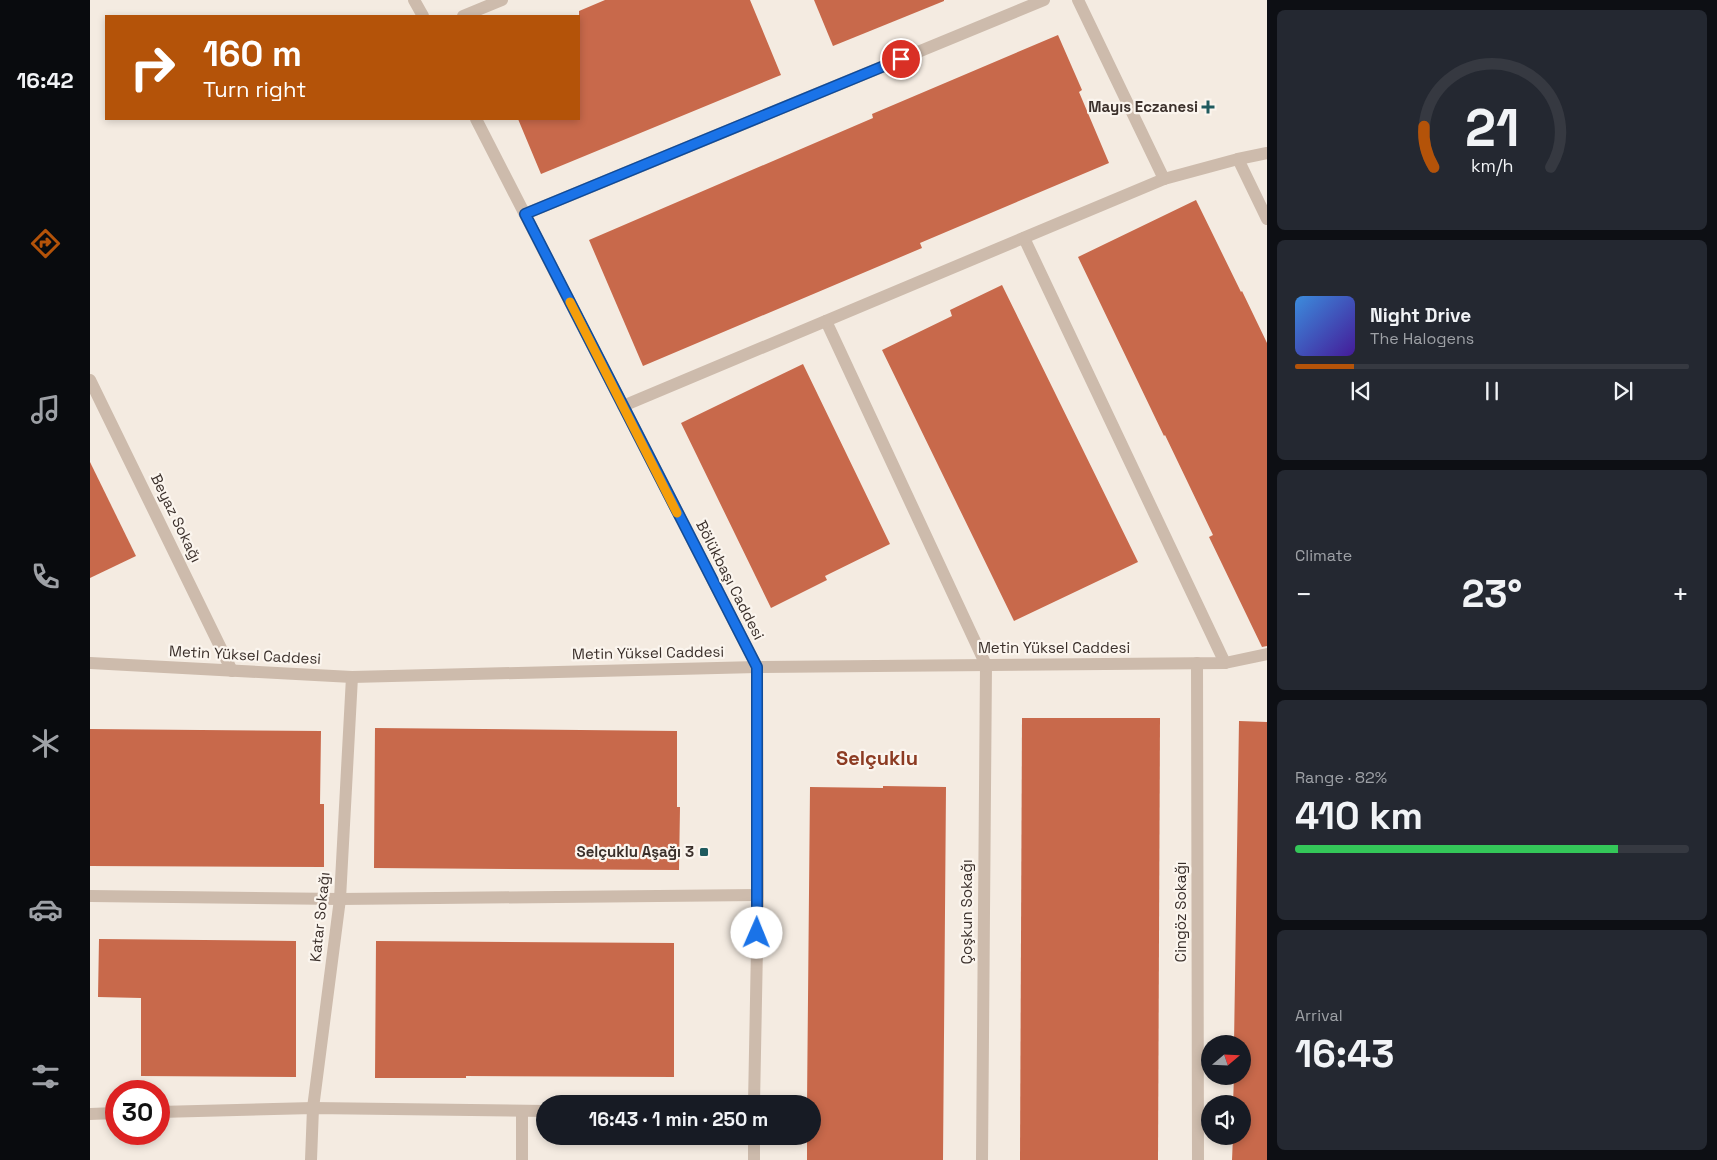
<!DOCTYPE html>
<html lang="en">
<head>
<meta charset="utf-8">
<style>
  body { margin:0; font-family:"Space Grotesk",sans-serif; background:#242831; color:#f1f3f6; height:100vh; display:flex; flex-direction:column; font-size:19px; white-space:nowrap }
  * { box-sizing:border-box; margin:0 }
  p { font-size:16px; color:#9ea1a6 }
  .icon { flex:none; width:28px; height:28px; fill:none; stroke:currentColor; stroke-width:2; stroke-linecap:round; stroke-linejoin:round }
  .map { position:relative; flex:1; overflow:hidden }
  .sheet { display:flex; flex-direction:column; gap:10px; padding:10px; background:#0d0f14; width:450px }
  .sheet>* { flex:none }
  .top-card { position:absolute; left:15px; top:15px; width:475px; height:105px; border-radius:0px; box-shadow:0 2px 8px #0003; background:#b45309; color:#fff; overflow:hidden }
  .needle { width:32px; rotate:71deg }
  .buttons { position:absolute; left:1111px; top:1035px; display:grid; gap:10px }
  .buttons a { display:grid; place-items:center; width:50px; height:50px; border-radius:50%; background:#171b24; box-shadow:0 2px 8px #0003; font-size:25px }
  .speed { position:absolute; left:15px; top:1080px; display:flex; gap:10px; font-size:25px; font-weight:700; text-align:center }
  .speed>* { display:grid; place-content:center; width:65px; height:65px; border-radius:50%; background:#171b24; box-shadow:0 2px 8px #0003; line-height:1 }
  .speed .limit { border:8px solid #d22; background:#fff; color:#111 }
  .pin { position:absolute; display:grid; place-items:center; width:42px; height:42px; color:#fff; margin:-21px; border:2px solid #fff; border-radius:50%; box-shadow:0 1px 5px #0007 }
  .me { position:absolute; width:55px; margin:-28px; rotate:1deg; stroke-linejoin:round; filter:drop-shadow(0 0 4px #0008) }
  .turn { display:flex; align-items:center; gap:18px; height:105px; padding:0 15px; font-size:22px }
  .turn .icon { width:65px; height:65px; stroke-width:2.5 }
  .turn b { display:block; font-size:35px; line-height:42px }
  .big { font-size:38px; font-weight:600; line-height:1.1 }
  .sheet .card { flex:1; display:flex; flex-direction:column; justify-content:center; gap:8px; min-width:0; padding:0 18px; border-radius:8px; background:#242831 }
  .sheet .dial { align-items:center; gap:0 }
  .dial svg { height:130px; overflow:visible; fill:none; stroke:#363941; stroke-width:7; stroke-linecap:round; text-anchor:middle }
  .dial text { fill:#f1f3f6; stroke:none }
  .song { display:flex; align-items:center; gap:15px }
  .cover { width:60px; height:60px; border-radius:8px; background:linear-gradient(135deg,hsl(210 70% 55%),hsl(260 70% 35%)) }
  .played { height:5px; border-radius:2px; background:linear-gradient(90deg,#b45309 15%,#363941 15%) }
  .keys { display:flex; justify-content:space-around; direction:ltr }
  .heat { display:flex; justify-content:space-between; align-items:center; font-size:28px; direction:ltr }
  .charge { height:8px; border-radius:4px; background:linear-gradient(90deg,#34c759 82%,#363941 0) }
  .trip { position:absolute; left:446px; top:1095px; width:285px; height:50px; border-radius:25px; background:#171b24; box-shadow:0 2px 8px #0003; font-weight:600; line-height:50px; text-align:center }
  main { display:flex; flex:1; min-height:0 }
  .menu { display:flex; flex-direction:column; width:90px; justify-content:space-around; align-items:center; background:#090b0e; color:#9ea1a6 }
  .menu .icon { width:35px; height:35px }
  .menu .current { color:#b45309 }
  .menu b { font-size:22px; color:#f1f3f6 }
  .map>svg:first-child { display:block }
  .building { fill:#c8694b }
  .lines { fill:none; stroke-linecap:round; stroke-linejoin:round }
  .minor { stroke:#cdbbac; stroke-width:12 }
  .route-casing { stroke:#114b97; stroke-width:12 }
  .route { stroke:#1a73e8; stroke-width:9 }
  .slow { stroke:#f59e0b; stroke-width:9 }
  .poi-dot { fill:#1f5a5e; stroke:#fbf5ee; stroke-width:2 }
  .labels { text-anchor:middle; stroke-width:4.5; stroke-linejoin:round; paint-order:stroke }
  .poi-label { font-size:15px; font-weight:bold; fill:#3b302b; stroke:#fbf5ee; text-anchor:end }
  .street-label { font-size:15px; fill:#3b302b; stroke:#fbf5ee }
  .district-label { font-size:20px; font-weight:bold; fill:#8c3b22; stroke:#fbf5ee }
</style>
</head>
<body>
<main>
<nav class="menu">
<b>16:42</b>
<svg class="icon current" aria-label="directions" viewBox="0 0 24 24"><path d="M12 3l9 9-9 9-9-9zM9 14v-3h6M13 9l2 2-2 2"/></svg>
<svg class="icon" aria-label="music" viewBox="0 0 24 24"><path d="M9 18V5l10-2v13"/><circle cx="6" cy="18" r="3"/><circle cx="16" cy="16" r="3"/></svg>
<svg class="icon" aria-label="phone" viewBox="0 0 24 24"><path d="M5 4h4l2 5-3 2q2 4 5 5l2-3 5 2v4C11 20 4 13 5 4z"/></svg>
<svg class="icon" aria-label="climate" viewBox="0 0 24 24"><path d="M12 3v18M4 7l16 10M4 17L20 7"/></svg>
<svg class="icon" aria-label="car" viewBox="0 0 24 24"><path d="M5 17H2v-5l4-1 3-4h7l3 4 3 1v5h-3M9 17h6M6 11h13"/><circle cx="7" cy="17" r="2"/><circle cx="17" cy="17" r="2"/></svg>
<svg class="icon" aria-label="filters" viewBox="0 0 24 24"><path d="M4 7h16M4 17h16"/><circle cx="9" cy="7" r="2"/><circle cx="15" cy="17" r="2"/></svg>
</nav>
<div class="map">
<svg width="1177" height="1160" viewBox="0 0 1177 1160">
  <rect width="100%" height="100%" fill="#f4ebe1"/>
  <g class="building">
    <polygon points="515,0 660,0 691,75 451,174 428,119 489,119 489,11"/>
    <polygon points="724,0 854,0 854,1 743,46"/>
    <polygon points="968,35 992,90 989,92 1019,163 830,243 832,248 553,366 499,240 783,118 782,114"/>
    <polygon points="1106,200 1151,292 1152,291 1177,343 1177,646 1172,647 1119,537 1123,535 1075,435 1074,436 988,257"/>
    <polygon points="912,285 1048,562 924,621 792,350 862,316 860,310"/>
    <polygon points="713,364 800,544 735,576 737,580 681,608 591,423"/>
    <polygon points="0,462 46,556 0,578"/>
    <polygon points="932,718 1070,718 1068,1160 930,1160"/>
    <polygon points="1149,721 1177,722 1177,1160 1142,1160 1143,1136 1152,1136 1152,1104 1143,1104 1144,1076 1152,1076 1152,1044 1144,1044"/>
    <polygon points="285,728 587,731 587,807 590,807 589,870 284,868"/>
    <polygon points="0,729 231,731 230,804 234,804 234,867 0,866"/>
    <polygon points="793,786 856,787 853,1160 717,1160 717,1136 722,1136 722,1104 717,1104 720,787 793,788"/>
    <polygon points="9,939 206,941 206,1077 51,1076 51,998 8,997"/>
    <polygon points="286,941 584,943 584,1077 376,1076 376,1078 285,1078"/>
  </g>
  <g class="lines">
    <g class="minor">
      <polyline points="324,0 333,16"/>
      <polyline points="988,0 1074,179"/>
      <polyline points="373,16 412,0"/>
      <polyline points="386,119 667,667 668,895 664,1104"/>
      <polyline points="1148,159 1177,219"/>
      <polyline points="435,214 954,0"/>
      <polyline points="934,238 1135,663"/>
      <polyline points="736,321 896,665 892,1160"/>
      <polyline points="0,380 142,671"/>
      <polyline points="533,406 1074,179 1148,159 1177,153"/>
      <polyline points="0,663 262,677 667,667 1135,663 1177,654"/>
      <polyline points="1107,663 1108,1160"/>
      <polyline points="0,896 250,899 668,895"/>
      <polyline points="432,1111 432,1160"/>
      <polyline points="69,1112 223,1108 455,1111"/>
      <polyline points="0,1114 26,1113"/>
      <polyline points="221,1160 223,1108 250,899 262,677"/>
      <polyline points="664,1160 664,1136"/>
    </g>
  </g>
  <g class="lines">
    <g class="route-casing">
      <polyline id="route" points="667,933 667,667 435,214 811,59"/>
    </g>
    <use href="#route" class="route"/>
    <polyline class="slow" points="480,302 587,513"/>
  </g>
  <g class="poi-dot">
    <path d="M1115.5 99.5h5v5h5v5h-5v5h-5v-5h-5v-5h5z"/>
    <rect x="609" y="847" width="10" height="10" rx="2.5"/>
  </g>
  <g class="labels">
    <g class="poi-label">
      <text x="1108" y="112">Mayıs Eczanesi</text>
      <text x="604" y="857">Selçuklu Aşağı 3</text>
    </g>
    <g class="street-label">
      <text transform="translate(86 518) rotate(64)" y="5">Beyaz Sokağı</text>
      <text transform="translate(640 580) rotate(63)" y="5">Bölükbaşı Caddesi</text>
      <text x="964" y="653">Metin Yüksel Caddesi</text>
      <text transform="translate(558 653) rotate(-1)" y="5">Metin Yüksel Caddesi</text>
      <text transform="translate(155 655) rotate(3)" y="5">Metin Yüksel Caddesi</text>
      <text transform="translate(877 912) rotate(-90)" y="5">Çoşkun Sokağı</text>
      <text transform="translate(1091 912) rotate(-90)" y="5">Cingöz Sokağı</text>
      <text transform="translate(230 917) rotate(-84)" y="5">Katar Sokağı</text>
    </g>
    <g class="district-label">
      <text x="787" y="765">Selçuklu</text>
    </g>
  </g>
</svg>
<div class="buttons">
<a><svg class="needle" viewBox="-14 -14 28 28"><path d="M0-13l5 13h-10z" fill="#e53935"/><path d="M0 13l5-13h-10z" fill="#9ea1a6"/></svg></a>
<a><svg class="icon" aria-label="sound" viewBox="0 0 24 24"><path d="M4 9h4l5-4v14l-5-4H4zM17 9q2 3 0 6"/></svg></a>
</div>
<div class="speed"><div class="limit">30</div></div>
<div class="pin" style="left:811px;top:59px;background:#d93025"><svg class="icon" aria-label="arrive" viewBox="0 0 24 24"><path d="M6 21V4h12l-3 4 3 4H6"/></svg></div>
<svg class="me" style="left:667px;top:933px" viewBox="-20 -20 40 40"><circle r="19" fill="#fff"/><path d="M0-13L10 11 0 6-10 11z" fill="#1a73e8"/></svg>
<div class="trip">16:43 · 1 min · 250 m</div>
<div class="top-card">
<div class="turn"><svg class="icon" aria-label="right" viewBox="0 0 24 24"><path d="M7 20v-9h11M14 6l5 5-5 5"/></svg><div><b>160 m</b>Turn right</div></div>
</div>
</div>
<section class="sheet">
<div class="card dial"><svg viewBox="0 0 100 80">
<path d="M14 69A42 42 0 1 1 86 69"/>
<path d="M14 69A42 42 0 0 1 8 44" stroke="#b45309"/>
<text x="50" y="56" font-size="32" font-weight="700">21</text>
<text x="50" y="72" font-size="11">km/h</text>
</svg></div>
<div class="card">
<div class="song"><i class="cover"></i><div><b>Night Drive</b><p>The Halogens</p></div></div>
<div class="played"></div>
<div class="keys"><svg class="icon" aria-label="previous" viewBox="0 0 24 24"><path d="M18 5L8 12l10 7zM5 5v14"/></svg><svg class="icon" aria-label="pause" viewBox="0 0 24 24"><path d="M8 5v14M16 5v14"/></svg><svg class="icon" aria-label="next" viewBox="0 0 24 24"><path d="M6 5l10 7-10 7zM19 5v14"/></svg></div>
</div>
<div class="card"><p>Climate</p>
<div class="heat"><a>−</a><b class="big">23°</b><a>+</a></div>
</div>
<div class="card"><p>Range · 82%</p><b class="big">410 km</b><div class="charge"></div></div>
<div class="card"><p>Arrival</p><b class="big">16:43</b></div>
</section>
</main>
</body>
</html>
